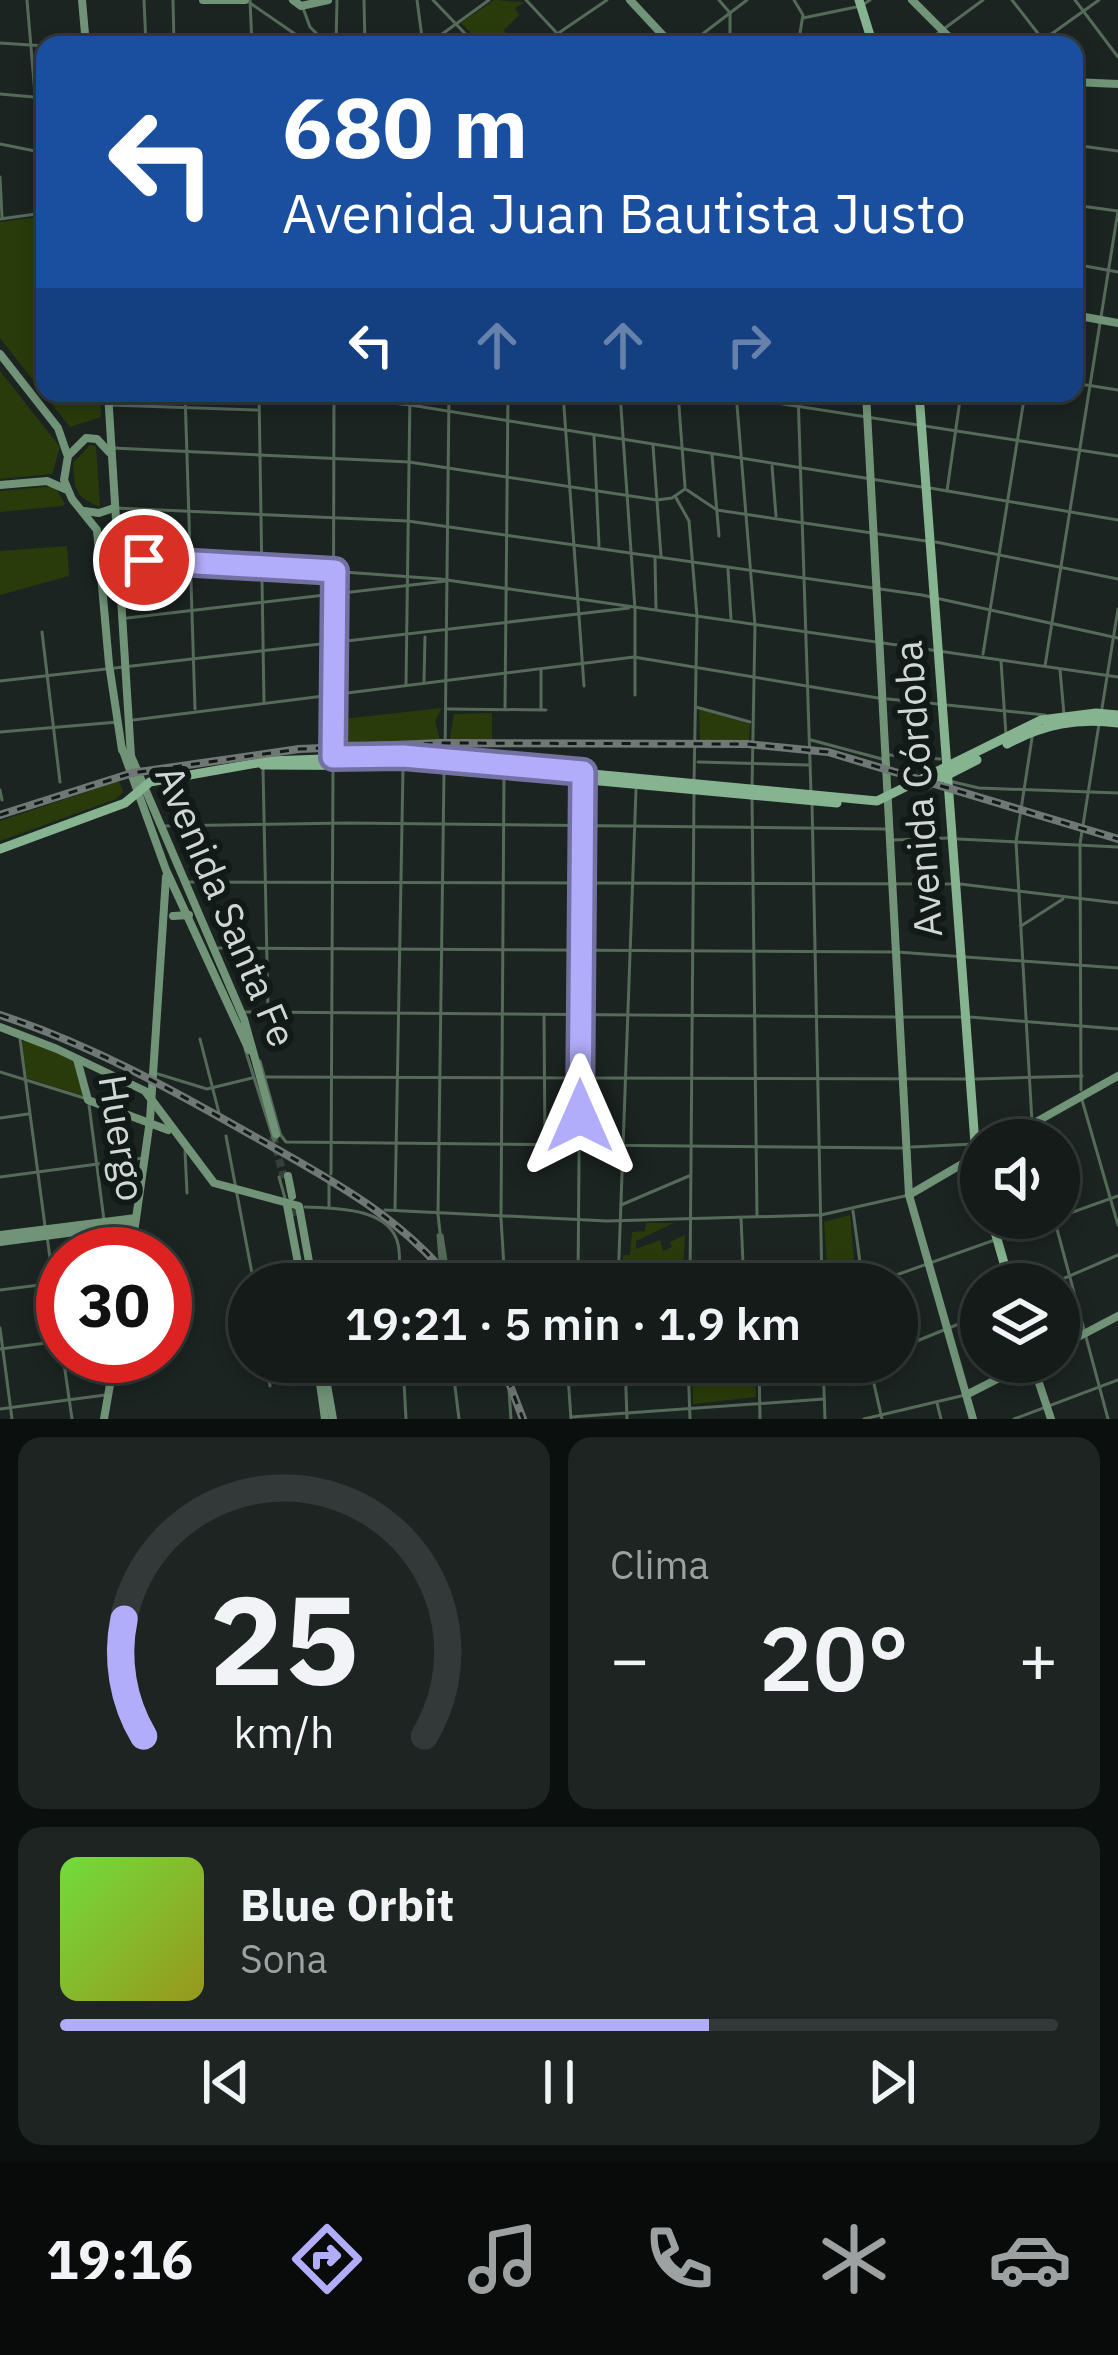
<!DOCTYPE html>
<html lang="es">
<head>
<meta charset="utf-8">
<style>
  body { margin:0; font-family:"IBM Plex Sans",sans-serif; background:#1d2422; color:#f1f3f6; height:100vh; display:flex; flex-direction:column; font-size:45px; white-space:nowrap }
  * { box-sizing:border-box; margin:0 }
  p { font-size:39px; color:#9da1a2 }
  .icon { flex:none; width:66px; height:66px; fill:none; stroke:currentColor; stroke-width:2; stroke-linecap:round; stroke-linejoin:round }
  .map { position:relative; height:1419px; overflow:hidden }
  .panel { display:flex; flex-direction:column; gap:18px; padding:18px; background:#0b0f0e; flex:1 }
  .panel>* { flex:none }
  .guide { position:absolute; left:36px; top:36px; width:1047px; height:366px; border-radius:24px; box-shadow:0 6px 18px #0003,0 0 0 3px #333938; background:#1a4fa0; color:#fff; overflow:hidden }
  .fabs { position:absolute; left:960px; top:1119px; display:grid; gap:24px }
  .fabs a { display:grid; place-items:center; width:120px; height:120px; border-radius:50%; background:#141b19; box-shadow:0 6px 18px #0003,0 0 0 3px #333938; font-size:60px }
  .speed { position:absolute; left:36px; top:1227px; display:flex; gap:24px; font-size:60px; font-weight:700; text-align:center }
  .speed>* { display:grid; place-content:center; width:156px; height:156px; border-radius:50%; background:#141b19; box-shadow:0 6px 18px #0003,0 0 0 3px #333938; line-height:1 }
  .speed .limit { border:18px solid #d22; background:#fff; color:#111 }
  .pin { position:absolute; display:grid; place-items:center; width:102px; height:102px; color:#fff; margin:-51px; border:6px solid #fff; border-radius:50%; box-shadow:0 3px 12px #0007 }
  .me { position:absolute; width:132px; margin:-66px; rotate:0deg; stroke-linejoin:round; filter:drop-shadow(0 0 9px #0008) }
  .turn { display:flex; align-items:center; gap:42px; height:252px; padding:0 48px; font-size:54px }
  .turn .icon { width:156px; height:156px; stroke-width:2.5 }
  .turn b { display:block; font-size:84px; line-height:102px }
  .lanes { display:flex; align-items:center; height:114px; padding:0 48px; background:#0003; justify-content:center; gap:60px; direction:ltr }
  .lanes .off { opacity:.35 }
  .big { font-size:90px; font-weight:600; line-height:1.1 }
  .panel .card { flex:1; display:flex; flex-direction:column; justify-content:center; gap:18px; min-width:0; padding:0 42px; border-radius:24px; background:#1d2422 }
  .panel .dial { align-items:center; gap:0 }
  .dial svg { height:312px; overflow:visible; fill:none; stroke:#333938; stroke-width:7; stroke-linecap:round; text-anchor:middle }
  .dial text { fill:#f1f3f6; stroke:none }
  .song { display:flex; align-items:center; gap:36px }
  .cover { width:144px; height:144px; border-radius:18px; background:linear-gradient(135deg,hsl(100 70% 55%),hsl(60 70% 35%)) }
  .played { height:12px; border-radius:6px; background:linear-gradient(90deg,#b1adfa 65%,#333938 65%) }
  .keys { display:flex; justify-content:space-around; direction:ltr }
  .heat { display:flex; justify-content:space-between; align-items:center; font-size:66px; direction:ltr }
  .panel .tiles { flex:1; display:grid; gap:18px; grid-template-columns:1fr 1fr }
  .card:last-child { grid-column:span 2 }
  .trip { position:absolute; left:228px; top:1263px; width:690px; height:120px; border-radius:60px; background:#141b19; box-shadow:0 6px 18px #0003,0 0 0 3px #333938; font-weight:600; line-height:120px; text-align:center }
  .menu { display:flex; height:192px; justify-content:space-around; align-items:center; background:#080b0a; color:#9da1a2 }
  .menu .icon { width:84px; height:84px }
  .menu .on { color:#b1adfa }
  .menu b { font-size:54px; color:#f1f3f6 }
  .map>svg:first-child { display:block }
  .green { fill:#293b0a }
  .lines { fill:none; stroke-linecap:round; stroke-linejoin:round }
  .secondary-tunnel { stroke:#363f3c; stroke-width:8; stroke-dasharray:8 4; stroke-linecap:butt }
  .street { stroke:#556a59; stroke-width:3 }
  .secondary { stroke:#719478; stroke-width:8 }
  .primary { stroke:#87b490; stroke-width:9 }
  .rail-casing { stroke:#707875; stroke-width:8 }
  .rail { stroke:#121a18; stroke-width:3; stroke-dasharray:9; stroke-linecap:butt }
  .street-bridge { stroke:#556a59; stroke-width:3 }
  .route-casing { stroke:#7370a2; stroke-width:30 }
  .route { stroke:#b1adfa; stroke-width:21 }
  .labels { text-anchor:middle; stroke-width:12; stroke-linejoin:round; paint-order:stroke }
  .street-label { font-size:39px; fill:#d1d7d5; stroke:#121a18 }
</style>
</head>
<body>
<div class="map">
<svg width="1118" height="1419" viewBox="0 0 1118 1419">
  <rect width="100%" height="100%" fill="#1b2421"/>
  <g class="green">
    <polygon points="494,0 525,2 515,8 519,15 504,30 513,45 482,45 461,23"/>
    <polygon points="45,216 45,393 100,393 101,417 70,427 0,338 0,222"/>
    <polygon points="0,371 60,447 52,474 0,479"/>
    <path d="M90,445L96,446L100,507C75,496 75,492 73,463Z"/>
    <polygon points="55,486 65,504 62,506 0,512 0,491"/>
    <polygon points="67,546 69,576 0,595 0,551"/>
    <polygon points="442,708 435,721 440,740 338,744 346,731 342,719"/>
    <polygon points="699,709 750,724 749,741 700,740"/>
    <polygon points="492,713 492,739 450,739 454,714"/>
    <polygon points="119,781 123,792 116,799 0,841 0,821"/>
    <polygon points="25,1040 78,1061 83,1096 27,1078 22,1043"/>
    <polygon points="850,1215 856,1281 828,1282 824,1222"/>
    <polygon points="646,1223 674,1223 636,1241 636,1249 660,1240 663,1251 672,1247 670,1242 685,1235 683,1273 671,1264 657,1271 656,1276 622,1274 623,1255 630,1255 632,1232 645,1231"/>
    <polygon points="692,1362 754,1362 756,1397 693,1404"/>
  </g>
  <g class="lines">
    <g class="secondary-tunnel">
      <polyline points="273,1136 284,1178"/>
      <polyline points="289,1198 294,1216"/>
    </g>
    <g class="street">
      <polyline points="27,0 45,212"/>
      <polyline points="144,0 146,45"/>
      <polyline points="173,0 174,45"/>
      <polyline points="250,0 252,45"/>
      <polyline points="364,0 365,45"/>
      <polyline points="417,0 423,45"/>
      <polyline points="433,0 476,45"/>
      <polyline points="526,0 568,45"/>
      <polyline points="719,0 730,13 730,45"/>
      <polyline points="794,0 803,15 798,45"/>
      <polyline points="1012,0 1047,45"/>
      <polyline points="1075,0 1118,57"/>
      <polyline points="250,3 295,34 298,45"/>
      <polyline points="303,8 310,27 328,45"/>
      <polyline points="803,18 861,6 870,0"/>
      <polyline points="0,43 45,46"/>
      <polyline points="336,45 337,0"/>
      <polyline points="427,45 489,0"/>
      <polyline points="541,45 607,0"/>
      <polyline points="688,45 747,0"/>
      <polyline points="922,45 983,0"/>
      <polyline points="1036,45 1099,0"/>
      <polyline points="0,94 45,98"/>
      <polyline points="1074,99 1074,83"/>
      <polyline points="0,144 45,153"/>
      <polyline points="1074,145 1118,151"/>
      <polyline points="0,177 2,217"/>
      <polyline points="1074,205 1118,211"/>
      <polyline points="0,219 43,213"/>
      <polyline points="1074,264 1118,272"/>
      <polyline points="1074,383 1118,390"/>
      <polyline points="185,393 195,709"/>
      <polyline points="259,393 264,703"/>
      <polyline points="300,393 410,405 921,487"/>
      <polyline points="563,393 584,686"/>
      <polyline points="620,393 635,609 635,695"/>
      <polyline points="678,393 685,487"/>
      <polyline points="712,393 1118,456"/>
      <polyline points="736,393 755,625 752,788"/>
      <polyline points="798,393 811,793"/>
      <polyline points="110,405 257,410"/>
      <polyline points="594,436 599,546"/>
      <polyline points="653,446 661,556"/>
      <polyline points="113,448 409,462 657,500 672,498 685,489"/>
      <polyline points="712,455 719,536"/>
      <polyline points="772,466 776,516"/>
      <polyline points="930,488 1118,520"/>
      <polyline points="687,490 717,510 926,541"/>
      <polyline points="947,491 961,393"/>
      <polyline points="675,496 689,521 697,616 694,782"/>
      <polyline points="115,508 408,521 922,595 1118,638"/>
      <polyline points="936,542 1118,579"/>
      <polyline points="101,559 261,566 440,579 1118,677"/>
      <polyline points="655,559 656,609"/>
      <polyline points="728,569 731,619"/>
      <polyline points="127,618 446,581"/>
      <polyline points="42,632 60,782"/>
      <polyline points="983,654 1025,393"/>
      <polyline points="1001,661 1006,735"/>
      <polyline points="1045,666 1118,211"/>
      <polyline points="115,668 629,608"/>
      <polyline points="541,669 541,708"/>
      <polyline points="1060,670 1064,714"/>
      <polyline points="0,681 106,669"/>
      <polyline points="424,681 425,637"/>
      <polyline points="406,685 410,393"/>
      <polyline points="888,699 938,704"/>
      <polyline points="947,705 1045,715"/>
      <polyline points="696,707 750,722"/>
      <polyline points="1102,708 1118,609"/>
      <polyline points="448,709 546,710"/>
      <polyline points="505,709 508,393"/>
      <polyline points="133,720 634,657 878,698"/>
      <polyline points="0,732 118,722"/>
      <polyline points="1032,738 1016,842 1033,1140"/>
      <polyline points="811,740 882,759"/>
      <polyline points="890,755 940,759"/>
      <polyline points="445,757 449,393"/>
      <polyline points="333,758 334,393"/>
      <polyline points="698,762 808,765"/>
      <polyline points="263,768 268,1010"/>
      <polyline points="504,773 501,1218 505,1284"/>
      <polyline points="949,781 979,788 1118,793"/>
      <polyline points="0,790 2,800"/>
      <polyline points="752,798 757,1216"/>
      <polyline points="812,803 822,1284"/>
      <polyline points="161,826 347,823 888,829"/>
      <polyline points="958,839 1118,847"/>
      <polyline points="893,840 949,838"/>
      <polyline points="186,882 950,884"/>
      <polyline points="960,884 1118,903"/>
      <polyline points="1021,926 1063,899"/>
      <polyline points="215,948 897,952 1118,968"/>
      <polyline points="244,1012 895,1017"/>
      <polyline points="544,1015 545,1144"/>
      <polyline points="904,1017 961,1017"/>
      <polyline points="970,1017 1118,1029"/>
      <polyline points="20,1039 45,1226"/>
      <polyline points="200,1039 219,1113"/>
      <polyline points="245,1049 274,1141 280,1134 286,1142 902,1148"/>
      <polyline points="260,1061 280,1133"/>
      <polyline points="0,1072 84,1098"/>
      <polyline points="158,1074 207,1089 252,1078"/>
      <polyline points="265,1077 966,1079"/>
      <polyline points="976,1079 1082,1076"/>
      <polyline points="1081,1090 1080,844 1099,724"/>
      <polyline points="1082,1100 1118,1225"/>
      <polyline points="89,1105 104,1220"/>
      <polyline points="0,1118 28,1114"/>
      <polyline points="226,1136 254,1284"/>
      <polyline points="912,1147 974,1144"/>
      <polyline points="185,1151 187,1193"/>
      <polyline points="331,1174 333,768"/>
      <polyline points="0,1177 143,1158"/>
      <polyline points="279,1177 285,1198"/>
      <polyline points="621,1205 689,1176"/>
      <polyline points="329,1206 329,1183"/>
      <path d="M305,1207C333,1208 390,1207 398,1244C401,1257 399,1272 399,1284"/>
      <polyline points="395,1209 403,768"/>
      <polyline points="385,1210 607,1221 821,1215 909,1195"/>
      <polyline points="853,1211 863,1284"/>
      <polyline points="741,1218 743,1263 757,1284"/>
      <polyline points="1054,1218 1108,1419"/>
      <polyline points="438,1235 440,1259"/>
      <polyline points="442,1235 447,1267"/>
      <polyline points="47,1236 63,1353"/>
      <polyline points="443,1261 438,1214 444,773"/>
      <polyline points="508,1284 618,1279 682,1284"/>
      <polyline points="578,1284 582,782"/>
      <polyline points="618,1284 636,790"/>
      <polyline points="690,1284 694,792"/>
      <polyline points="871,1284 1118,1196"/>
      <polyline points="1051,1284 1118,1255"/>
      <polyline points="0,1290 63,1282"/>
      <polyline points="0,1328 12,1419"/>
      <polyline points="0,1349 61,1341"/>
      <polyline points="897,1349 981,1315"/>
      <polyline points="63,1356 72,1419"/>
      <polyline points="266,1362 270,1386"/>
      <polyline points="452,1362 459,1419"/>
      <polyline points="567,1362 571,1419"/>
      <polyline points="625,1362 627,1419"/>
      <polyline points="688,1362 690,1419"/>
      <polyline points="759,1362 760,1419"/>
      <polyline points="823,1362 825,1419"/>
      <polyline points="869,1362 882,1419"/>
      <polyline points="403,1364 406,1419"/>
      <polyline points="327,1367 409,1362"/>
      <polyline points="267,1370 317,1368"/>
      <polyline points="825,1372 859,1362"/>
      <polyline points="509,1391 511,1419"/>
      <polyline points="937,1403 941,1419"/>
      <polyline points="0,1409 105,1395"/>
      <polyline points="571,1417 824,1399"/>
      <polyline points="864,1419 961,1396"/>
      <polyline points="1014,1419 1118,1380"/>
    </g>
    <g class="secondary">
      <polyline points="82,0 86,45"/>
      <polyline points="203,0 245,0"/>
      <polyline points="293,0 301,6 328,0"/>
      <polyline points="630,0 672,45"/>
      <polyline points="912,0 948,36 969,45"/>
      <polyline points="1074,82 1118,84"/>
      <polyline points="1074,315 1118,323"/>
      <polyline points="0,354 58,428 67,454"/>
      <polyline points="108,393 131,756 244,1019 276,1134"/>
      <polyline points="866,393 909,1195 973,1419"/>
      <polyline points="109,452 97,439 86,438 68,456 64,480 72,499 97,530 109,664 122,750"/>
      <polyline points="0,485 47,481 65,489"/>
      <polyline points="84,511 99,513 114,508"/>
      <polyline points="122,748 166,870 249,1050"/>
      <polyline points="173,916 189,915"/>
      <polyline points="0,1027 57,1049 145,1091 214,1183 299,1206 313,1284"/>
      <polyline points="77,1059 88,1100 168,1130"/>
      <polyline points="1004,1140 1118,1076"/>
      <polyline points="288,1176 292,1196"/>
      <polyline points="909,1195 981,1153"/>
      <polyline points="287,1205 302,1284"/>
      <polyline points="0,1235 136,1218"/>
      <polyline points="0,1242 135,1224"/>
      <polyline points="131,1254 150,1120 166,877"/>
      <polyline points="1059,1347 1118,1316"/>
      <polyline points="317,1362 325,1419"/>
      <polyline points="323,1362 333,1419"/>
      <polyline points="1032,1362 1051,1419"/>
      <polyline points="966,1395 1031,1362"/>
      <polyline points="104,1419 115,1356"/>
    </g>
    <g class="primary">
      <polyline points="859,0 873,45"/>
      <polyline points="919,393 976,1157 981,1180"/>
      <path d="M1007,744C1045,724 1076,718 1118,723"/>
      <polyline points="263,765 438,766 837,803"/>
      <polyline points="928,785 977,760"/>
      <polyline points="0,849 125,803 150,782 269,761 403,756 877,801 1041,720 1096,713 1118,715"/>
      <polyline points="991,1218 1010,1284"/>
    </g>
    <g class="rail-casing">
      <g id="rail">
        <polyline points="0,815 132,773 299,749 441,743 747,744 828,752 1118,839"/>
        <path d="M0,1015C89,1044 167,1087 248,1133C324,1176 399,1214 454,1284"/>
        <polyline points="501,1362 523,1419"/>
      </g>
    </g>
    <use href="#rail" class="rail"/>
    <polyline class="street-bridge" points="443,1264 445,1284"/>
  </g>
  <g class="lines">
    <g class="route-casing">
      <polyline id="route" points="144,560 335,571 333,757 403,756 583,772 580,1116"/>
    </g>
    <use href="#route" class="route"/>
  </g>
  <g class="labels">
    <g class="street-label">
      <text transform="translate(918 789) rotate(-94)" y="14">Avenida Córdoba</text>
      <text transform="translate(226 906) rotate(67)" y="14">Avenida Santa Fe</text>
      <text transform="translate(122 1138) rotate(81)" y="14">Huergo</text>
    </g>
  </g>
</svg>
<div class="fabs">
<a><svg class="icon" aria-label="sound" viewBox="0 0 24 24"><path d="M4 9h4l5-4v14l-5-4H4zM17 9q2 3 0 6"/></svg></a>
<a><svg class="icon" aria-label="layers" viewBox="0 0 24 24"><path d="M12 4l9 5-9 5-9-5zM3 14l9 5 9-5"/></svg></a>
</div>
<div class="speed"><div class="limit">30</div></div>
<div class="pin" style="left:144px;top:560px;background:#d93025"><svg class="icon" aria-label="arrive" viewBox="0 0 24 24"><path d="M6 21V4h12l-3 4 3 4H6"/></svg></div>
<svg class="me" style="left:580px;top:1116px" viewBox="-20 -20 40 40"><path d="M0-17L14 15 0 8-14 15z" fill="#b1adfa" stroke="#fff" stroke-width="4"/></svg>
<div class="trip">19:21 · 5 min · 1.9 km</div>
<div class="guide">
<div class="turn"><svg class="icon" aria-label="left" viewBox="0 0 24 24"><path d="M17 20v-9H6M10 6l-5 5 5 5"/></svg><div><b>680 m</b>Avenida Juan Bautista Justo</div></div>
<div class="lanes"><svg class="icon" aria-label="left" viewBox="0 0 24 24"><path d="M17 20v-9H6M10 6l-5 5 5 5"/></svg><svg class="icon off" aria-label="ahead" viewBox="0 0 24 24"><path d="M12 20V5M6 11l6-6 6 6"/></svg><svg class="icon off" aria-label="ahead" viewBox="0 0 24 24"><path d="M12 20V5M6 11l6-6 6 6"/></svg><svg class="icon off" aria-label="right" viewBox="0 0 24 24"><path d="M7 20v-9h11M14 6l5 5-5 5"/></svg></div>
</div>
</div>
<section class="panel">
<div class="tiles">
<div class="card dial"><svg viewBox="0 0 100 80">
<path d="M14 69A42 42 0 1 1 86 69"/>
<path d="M14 69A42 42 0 0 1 9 39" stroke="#b1adfa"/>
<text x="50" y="56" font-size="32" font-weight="700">25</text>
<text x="50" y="72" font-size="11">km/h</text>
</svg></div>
<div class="card"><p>Clima</p>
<div class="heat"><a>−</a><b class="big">20°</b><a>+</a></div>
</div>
<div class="card">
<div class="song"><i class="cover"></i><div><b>Blue Orbit</b><p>Sona</p></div></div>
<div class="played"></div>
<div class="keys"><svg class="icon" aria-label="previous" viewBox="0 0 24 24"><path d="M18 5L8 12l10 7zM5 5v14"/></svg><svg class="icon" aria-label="pause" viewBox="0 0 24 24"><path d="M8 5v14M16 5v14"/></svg><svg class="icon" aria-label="next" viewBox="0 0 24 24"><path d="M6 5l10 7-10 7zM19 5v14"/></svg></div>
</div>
</div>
</section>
<nav class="menu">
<b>19:16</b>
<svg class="icon on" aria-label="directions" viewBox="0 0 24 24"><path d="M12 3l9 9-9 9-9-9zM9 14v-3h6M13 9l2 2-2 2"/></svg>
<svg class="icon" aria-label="music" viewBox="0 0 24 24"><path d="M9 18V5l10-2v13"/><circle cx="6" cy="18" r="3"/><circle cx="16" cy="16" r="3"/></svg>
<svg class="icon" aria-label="phone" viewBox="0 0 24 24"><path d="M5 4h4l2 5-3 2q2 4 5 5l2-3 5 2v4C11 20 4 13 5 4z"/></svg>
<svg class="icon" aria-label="climate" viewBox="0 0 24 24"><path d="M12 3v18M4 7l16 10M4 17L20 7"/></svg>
<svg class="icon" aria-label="car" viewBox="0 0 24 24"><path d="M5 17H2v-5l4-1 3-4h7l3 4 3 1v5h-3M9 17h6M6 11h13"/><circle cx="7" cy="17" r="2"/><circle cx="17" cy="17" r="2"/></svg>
</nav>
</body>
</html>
